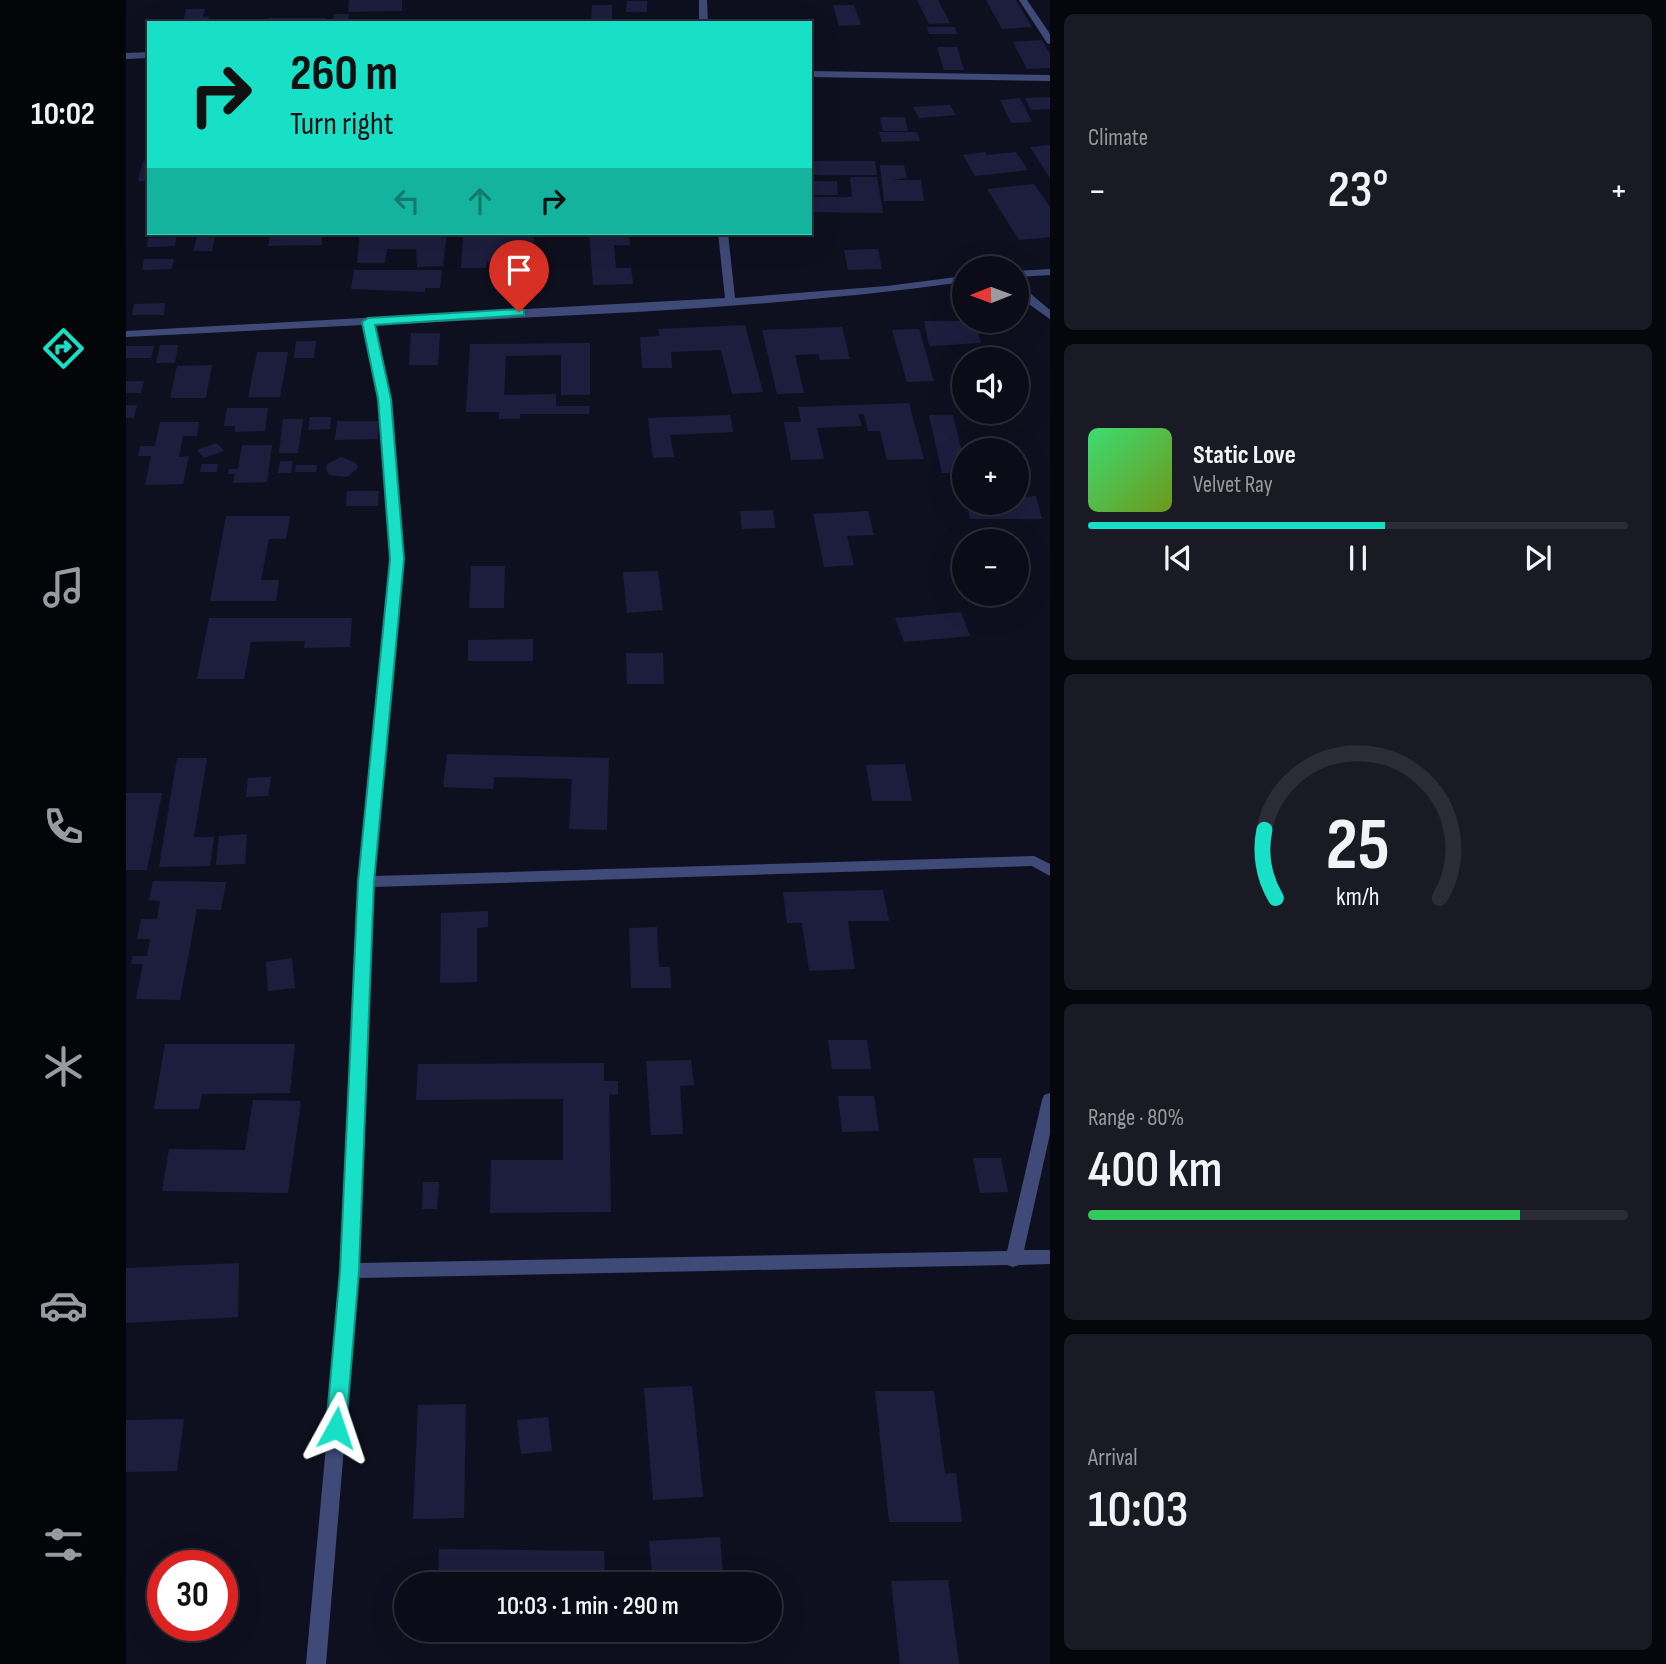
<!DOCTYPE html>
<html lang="en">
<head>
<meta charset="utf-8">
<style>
  body { margin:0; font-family:"Sofia Sans Condensed",sans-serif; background:#191a24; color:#f1f3f6; height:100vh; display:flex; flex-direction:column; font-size:26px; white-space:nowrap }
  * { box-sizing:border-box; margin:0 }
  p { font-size:23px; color:#9a9ba1 }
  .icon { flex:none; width:38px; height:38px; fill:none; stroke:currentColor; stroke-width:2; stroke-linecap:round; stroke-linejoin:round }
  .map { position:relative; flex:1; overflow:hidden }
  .side { display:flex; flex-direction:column; gap:14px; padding:14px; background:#06070d; width:616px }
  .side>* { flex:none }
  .banner { position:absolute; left:21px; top:21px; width:665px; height:214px; border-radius:0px; box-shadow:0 7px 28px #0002,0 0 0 2px #2b2c36; background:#18e0c6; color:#111; overflow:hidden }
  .needle { width:46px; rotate:269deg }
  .tools { position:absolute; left:826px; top:256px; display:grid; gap:14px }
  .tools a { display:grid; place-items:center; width:77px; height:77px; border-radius:50%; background:#0b0c17; box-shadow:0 7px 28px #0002,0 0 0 2px #2b2c36; font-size:35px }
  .speed { position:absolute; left:21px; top:1550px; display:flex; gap:14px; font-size:35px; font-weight:700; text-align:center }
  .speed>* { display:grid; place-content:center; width:91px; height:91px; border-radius:50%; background:#0b0c17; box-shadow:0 7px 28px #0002,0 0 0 2px #2b2c36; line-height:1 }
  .speed .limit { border:10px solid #d22; background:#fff; color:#111 }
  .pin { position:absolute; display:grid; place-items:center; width:60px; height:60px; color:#fff; margin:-72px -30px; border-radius:50% 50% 50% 0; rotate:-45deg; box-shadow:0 0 7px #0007 }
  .pin .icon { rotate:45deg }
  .me { position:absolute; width:77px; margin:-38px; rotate:5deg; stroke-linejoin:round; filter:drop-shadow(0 0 5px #0008) }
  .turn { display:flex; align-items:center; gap:24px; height:147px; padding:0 28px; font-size:32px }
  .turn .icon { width:91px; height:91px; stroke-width:2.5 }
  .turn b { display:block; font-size:49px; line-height:60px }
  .lanes { display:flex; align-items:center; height:66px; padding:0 28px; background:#0003; justify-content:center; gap:35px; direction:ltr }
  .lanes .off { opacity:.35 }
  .big { font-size:52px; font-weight:600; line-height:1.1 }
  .side .widget { flex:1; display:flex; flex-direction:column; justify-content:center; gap:10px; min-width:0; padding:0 24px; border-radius:10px; background:#191a24 }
  .side .dial { align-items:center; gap:0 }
  .dial svg { height:182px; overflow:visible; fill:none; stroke:#2b2c36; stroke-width:7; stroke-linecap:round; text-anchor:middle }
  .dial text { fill:#f1f3f6; stroke:none }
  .song { display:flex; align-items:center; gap:21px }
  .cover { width:84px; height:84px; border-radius:10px; background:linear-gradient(135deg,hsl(140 70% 55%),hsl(80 70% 35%)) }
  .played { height:7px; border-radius:4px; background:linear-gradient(90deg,#18e0c6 55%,#2b2c36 55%) }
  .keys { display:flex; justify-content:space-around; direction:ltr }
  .heat { display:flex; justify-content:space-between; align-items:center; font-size:38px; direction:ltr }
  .charge { height:10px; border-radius:5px; background:linear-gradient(90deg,#34c759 80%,#2b2c36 0) }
  .trip { position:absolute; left:268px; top:1572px; width:388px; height:70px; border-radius:35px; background:#0b0c17; box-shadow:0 7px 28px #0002,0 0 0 2px #2b2c36; font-weight:600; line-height:70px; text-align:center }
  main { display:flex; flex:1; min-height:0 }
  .dock { display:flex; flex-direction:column; width:126px; justify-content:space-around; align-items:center; background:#040509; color:#9a9ba1 }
  .dock .icon { width:49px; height:49px }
  .dock .selected { color:#18e0c6 }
  .dock b { font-size:32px; color:#f1f3f6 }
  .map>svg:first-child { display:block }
  .building { fill:#1d1e3e }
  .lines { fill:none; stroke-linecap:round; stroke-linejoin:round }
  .street { fill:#3f4a79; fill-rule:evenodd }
  .route { fill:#18e0c6; stroke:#109281; stroke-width:2 }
</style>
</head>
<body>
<main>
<nav class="dock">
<b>10:02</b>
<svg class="icon selected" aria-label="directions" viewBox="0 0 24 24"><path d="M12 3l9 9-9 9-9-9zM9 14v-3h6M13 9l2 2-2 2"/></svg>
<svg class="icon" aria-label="music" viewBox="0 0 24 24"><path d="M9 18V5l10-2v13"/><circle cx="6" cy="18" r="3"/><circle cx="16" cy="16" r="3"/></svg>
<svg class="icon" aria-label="phone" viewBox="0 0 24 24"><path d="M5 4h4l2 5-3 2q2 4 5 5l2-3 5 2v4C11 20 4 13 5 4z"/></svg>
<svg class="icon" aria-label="climate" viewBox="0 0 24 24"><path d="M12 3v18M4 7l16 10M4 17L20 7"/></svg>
<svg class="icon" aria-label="car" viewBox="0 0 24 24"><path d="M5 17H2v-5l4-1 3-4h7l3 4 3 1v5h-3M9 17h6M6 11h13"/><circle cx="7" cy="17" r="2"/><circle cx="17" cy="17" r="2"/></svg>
<svg class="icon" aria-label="filters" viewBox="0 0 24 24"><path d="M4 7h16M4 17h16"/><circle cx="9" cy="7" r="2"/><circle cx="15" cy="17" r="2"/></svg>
</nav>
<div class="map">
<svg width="924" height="1664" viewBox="0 0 924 1664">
  <rect width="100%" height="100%" fill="#0f101f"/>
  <g class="building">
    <polygon points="223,0 276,0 276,11 222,12"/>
    <polygon points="791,0 812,0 824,23 803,24"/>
    <polygon points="860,0 890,0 906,27 876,29"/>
    <polygon points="501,1 521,1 521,12 500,12"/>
    <polygon points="466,5 486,5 486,23 465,23"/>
    <polygon points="707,5 728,5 735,25 713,26"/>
    <polygon points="60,9 79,9 77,17 83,16 82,23 57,23"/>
    <polygon points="208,14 223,14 222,23 206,23"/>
    <polygon points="143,18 200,18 199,23 142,23"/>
    <polygon points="801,27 829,27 831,34 803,34"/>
    <polygon points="916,40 924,54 924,68 901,69 887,42"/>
    <polygon points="811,47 831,47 838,70 818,70"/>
    <polygon points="924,97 924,109 905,110 899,98"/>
    <polygon points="894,98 906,122 885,123 874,100"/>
    <polygon points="824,105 830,115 793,118 787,107"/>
    <polygon points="754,117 779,117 782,131 757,131"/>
    <polygon points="753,132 791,132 794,141 756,142"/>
    <polygon points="924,145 924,178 904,147"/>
    <polygon points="859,152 861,155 890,152 902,170 849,176 837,155"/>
    <polygon points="17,161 23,161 23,181 12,181"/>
    <polygon points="684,161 749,161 751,175 684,175"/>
    <polygon points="754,165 778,165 781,178 766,180 795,180 798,201 758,201"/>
    <polygon points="724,177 751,177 757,213 684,212 684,197 726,197"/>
    <polygon points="684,181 711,181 712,195 684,195"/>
    <polygon points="908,184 924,207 924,237 893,240 861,189"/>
    <polygon points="72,233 90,233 86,251 67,251"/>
    <polygon points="196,233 196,245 142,246 144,235"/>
    <polygon points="234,233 321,233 317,266 291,267 290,249 261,249 259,263 231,263"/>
    <polygon points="463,233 503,233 504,245 488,245 490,268 505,268 507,284 467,285"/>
    <polygon points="337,236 408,236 407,263 361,262 360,268 335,268"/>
    <polygon points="50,237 49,246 21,247 22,238"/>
    <polygon points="752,249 756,269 722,270 718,250"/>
    <polygon points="18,259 48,259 46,269 16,270"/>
    <polygon points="228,270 316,270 314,288 299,288 299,292 225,289"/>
    <polygon points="39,303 38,315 6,315 8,304"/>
    <polygon points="798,321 849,321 855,343 803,346"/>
    <polygon points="619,325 637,392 606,394 595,350 545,352 546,368 516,368 514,337 533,336 532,329"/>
    <polygon points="716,327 724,359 694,360 692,354 669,355 678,393 651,394 636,330"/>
    <polygon points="793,329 808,381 781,382 766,330"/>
    <polygon points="285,333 314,333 312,365 283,365"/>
    <polygon points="170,341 190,341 188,358 168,358"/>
    <polygon points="464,343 464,395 435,395 435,355 380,356 378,395 430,394 430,406 464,406 463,414 394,414 394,419 373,419 373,412 340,412 344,344"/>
    <polygon points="34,345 52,345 49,363 30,363"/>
    <polygon points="0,346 28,346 25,358 0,358"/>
    <polygon points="131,352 162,352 154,397 122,397"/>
    <polygon points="86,365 80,398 44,398 51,366"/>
    <polygon points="0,381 18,381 15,393 0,393"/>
    <polygon points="783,403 798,459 761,460 754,431 742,431 738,414 732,414 736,426 691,428 698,459 665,460 658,422 675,422 672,407"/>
    <polygon points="0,405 11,405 8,418 0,418"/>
    <polygon points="101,408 142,408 139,431 109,432 109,426 98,426"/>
    <polygon points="604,415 607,432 544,435 548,457 527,458 522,418"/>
    <polygon points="803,415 827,415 838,460 838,473 816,473"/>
    <polygon points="184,417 205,417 204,429 182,430"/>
    <polygon points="157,419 177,419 172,453 153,453"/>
    <polygon points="211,421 253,421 252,439 209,440"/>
    <polygon points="34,422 73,422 71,436 57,436 53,457 63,456 57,484 19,485 25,456 12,456 14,446 29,446"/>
    <polygon points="91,443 98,451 78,458 71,450"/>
    <polygon points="116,445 146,445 141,482 107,483 109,474 102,474 103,469 112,469"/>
    <polygon points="215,457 230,463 232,468 221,477 203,475 200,470 201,464"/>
    <polygon points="154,461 167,461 165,473 152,473"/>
    <polygon points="76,464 92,464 91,472 74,472"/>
    <polygon points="170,465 191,465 190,472 169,472"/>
    <polygon points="221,491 253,491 252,506 220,506"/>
    <polygon points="910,496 916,519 844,519 841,502 891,502 891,497"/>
    <polygon points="647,510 649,528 616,529 614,511"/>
    <polygon points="742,511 748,535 721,536 728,565 698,567 687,514"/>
    <polygon points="100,516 164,516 160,539 143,539 135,580 153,580 150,601 84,601"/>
    <polygon points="345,566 379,566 378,608 343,608"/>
    <polygon points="532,571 537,610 501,613 497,572"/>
    <polygon points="835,612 844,636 778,642 769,618"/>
    <polygon points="83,618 226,618 224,647 178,648 179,641 125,642 118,679 71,679"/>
    <polygon points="407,639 407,661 342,661 342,640"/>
    <polygon points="500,653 537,653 538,684 501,684"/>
    <polygon points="321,754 483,758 481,830 443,829 446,779 368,777 367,789 317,787"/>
    <polygon points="51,758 81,758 68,837 88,837 84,866 33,867"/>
    <polygon points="779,764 786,801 746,801 740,765"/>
    <polygon points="145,777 142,796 120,797 122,778"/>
    <polygon points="0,793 36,793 21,870 0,870"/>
    <polygon points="121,834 119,864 90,865 93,836"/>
    <polygon points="27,881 100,882 95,910 71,909 54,1000 10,999 17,964 5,964 7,956 21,956 24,939 11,939 15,919 31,919 34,901 23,900"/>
    <polygon points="757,890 763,921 722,921 729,969 683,971 676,923 661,923 657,892"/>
    <polygon points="362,911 362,927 351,928 351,982 314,983 315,913"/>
    <polygon points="531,927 533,967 544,967 545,988 505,988 503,928"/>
    <polygon points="166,958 169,988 142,991 140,962"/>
    <polygon points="702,1040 741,1040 745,1069 706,1069"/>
    <polygon points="39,1044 169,1044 164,1093 76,1094 73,1109 28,1109"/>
    <polygon points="565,1060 568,1085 554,1086 557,1134 525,1135 520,1061"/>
    <polygon points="478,1063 478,1081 492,1081 492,1095 483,1094 485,1212 364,1213 365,1160 437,1160 437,1099 290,1100 292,1064"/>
    <polygon points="712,1096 748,1096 753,1131 716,1132"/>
    <polygon points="127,1100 175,1101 162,1193 36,1191 43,1149 119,1150"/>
    <polygon points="847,1158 875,1158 882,1192 854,1193"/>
    <polygon points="297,1182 313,1182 311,1209 296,1209"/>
    <polygon points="113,1263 112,1317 0,1323 0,1268"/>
    <polygon points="566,1386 577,1497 527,1500 518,1388"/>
    <polygon points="749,1391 808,1391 819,1474 830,1473 836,1522 763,1522"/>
    <polygon points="340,1404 338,1518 287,1519 292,1405"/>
    <polygon points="422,1417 426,1451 395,1454 391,1420"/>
    <polygon points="58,1419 51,1471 0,1472 0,1420"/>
    <polygon points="594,1537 598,1584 527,1584 523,1541"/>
    <polygon points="313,1549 478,1551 479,1584 312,1584"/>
    <polygon points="822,1580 833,1664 774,1664 765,1581"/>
    <polygon points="530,1629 574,1629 574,1631 530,1634"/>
  </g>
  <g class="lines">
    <g class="street">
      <polygon points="573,0 581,0 582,23 573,23"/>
      <polygon points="893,0 901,0 924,34 924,44 921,43"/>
      <polygon points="23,52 23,58 0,59 0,53"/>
      <polygon points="684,71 924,75 924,81 684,77"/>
      <path d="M592,233H602L609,298L761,286L838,276V282C643,309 445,315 248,325L265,399L277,559L248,876L908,856L924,864V876L906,866L247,887L233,1263L881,1251L916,1100L918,1095L924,1093V1134L898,1250H924V1264L893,1265L887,1267L881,1265L232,1278L200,1664H180L216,1271L233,882L265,559L253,399L237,325L0,337V331L599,298Z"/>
      <polygon points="924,269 924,275 891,277 891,271"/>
      <polygon points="891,289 905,294 924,310 924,319 891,296"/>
    </g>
  </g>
  <polygon class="route" points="393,309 398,310 398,315 249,325 265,399 278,559 248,882 233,1271 220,1428 217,1435 210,1437 203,1435 200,1428 214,1271 232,882 264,559 252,399 236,322 242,318"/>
</svg>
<div class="tools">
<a><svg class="needle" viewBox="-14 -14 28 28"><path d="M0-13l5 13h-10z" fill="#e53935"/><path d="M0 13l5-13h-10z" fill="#9a9ba1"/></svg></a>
<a><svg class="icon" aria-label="sound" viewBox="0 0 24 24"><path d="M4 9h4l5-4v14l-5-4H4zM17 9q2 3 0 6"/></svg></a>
<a>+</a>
<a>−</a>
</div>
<div class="speed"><div class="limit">30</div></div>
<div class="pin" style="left:393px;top:312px;background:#d93025"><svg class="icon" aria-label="arrive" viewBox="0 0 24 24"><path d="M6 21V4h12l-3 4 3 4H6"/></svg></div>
<svg class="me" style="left:210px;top:1428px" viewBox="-20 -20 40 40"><path d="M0-17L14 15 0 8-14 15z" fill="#18e0c6" stroke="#fff" stroke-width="4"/></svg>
<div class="trip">10:03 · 1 min · 290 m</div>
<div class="banner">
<div class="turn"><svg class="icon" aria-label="right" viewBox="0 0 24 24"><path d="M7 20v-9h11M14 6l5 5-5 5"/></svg><div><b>260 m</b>Turn right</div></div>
<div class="lanes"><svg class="icon off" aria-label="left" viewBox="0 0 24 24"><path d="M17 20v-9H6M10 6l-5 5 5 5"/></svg><svg class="icon off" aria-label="ahead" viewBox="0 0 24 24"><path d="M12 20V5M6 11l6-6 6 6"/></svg><svg class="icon" aria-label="right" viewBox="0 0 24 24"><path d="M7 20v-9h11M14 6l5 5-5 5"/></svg></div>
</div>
</div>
<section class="side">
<div class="widget"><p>Climate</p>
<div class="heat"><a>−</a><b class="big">23°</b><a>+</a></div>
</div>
<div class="widget">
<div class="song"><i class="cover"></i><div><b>Static Love</b><p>Velvet Ray</p></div></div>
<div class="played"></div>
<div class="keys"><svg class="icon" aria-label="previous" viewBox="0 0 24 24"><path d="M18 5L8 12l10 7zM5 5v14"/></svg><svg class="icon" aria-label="pause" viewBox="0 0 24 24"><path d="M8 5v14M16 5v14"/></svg><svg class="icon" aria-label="next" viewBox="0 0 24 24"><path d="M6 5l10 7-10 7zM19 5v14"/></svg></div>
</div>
<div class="widget dial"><svg viewBox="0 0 100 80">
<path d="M14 69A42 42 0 1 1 86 69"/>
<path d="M14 69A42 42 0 0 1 9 39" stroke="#18e0c6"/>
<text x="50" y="56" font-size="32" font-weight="700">25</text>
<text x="50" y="72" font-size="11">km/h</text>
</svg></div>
<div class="widget"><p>Range · 80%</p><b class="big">400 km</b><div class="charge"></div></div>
<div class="widget"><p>Arrival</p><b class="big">10:03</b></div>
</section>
</main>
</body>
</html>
